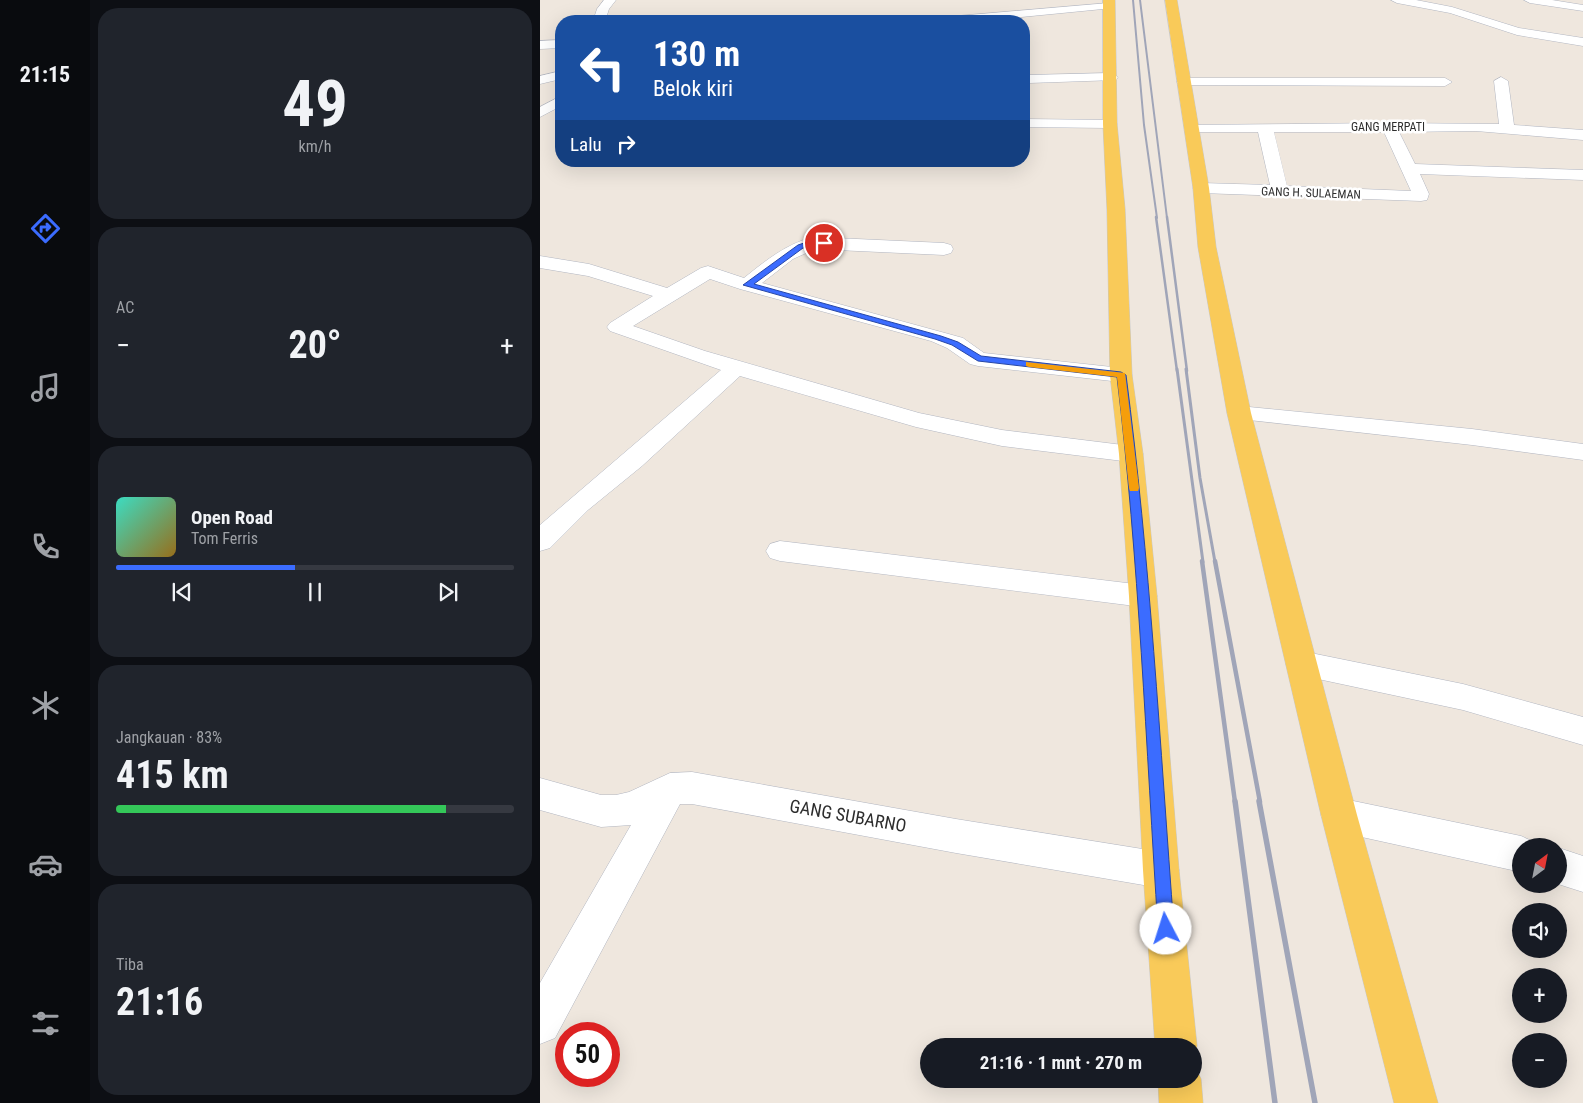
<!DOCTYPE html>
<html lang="id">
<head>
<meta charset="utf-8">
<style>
  body { margin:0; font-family:"Roboto Condensed",sans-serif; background:#20242c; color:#f1f3f6; height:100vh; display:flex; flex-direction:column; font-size:19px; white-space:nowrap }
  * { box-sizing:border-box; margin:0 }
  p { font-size:16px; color:#9ea1a6 }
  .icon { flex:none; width:28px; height:28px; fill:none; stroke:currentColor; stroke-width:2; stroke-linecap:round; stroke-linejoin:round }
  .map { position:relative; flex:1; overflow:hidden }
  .drawer { display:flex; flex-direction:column; gap:8px; padding:8px; background:#0d0f14; width:450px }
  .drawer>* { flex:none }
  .banner { position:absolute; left:15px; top:15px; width:475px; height:152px; border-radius:20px; box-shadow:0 5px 20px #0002; background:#1a4fa0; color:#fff; overflow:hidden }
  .needle { width:32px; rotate:32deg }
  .buttons { position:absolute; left:972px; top:838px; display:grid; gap:10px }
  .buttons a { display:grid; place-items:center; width:55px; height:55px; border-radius:50%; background:#171b24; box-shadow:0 5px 20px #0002; font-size:25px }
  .speed { position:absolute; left:15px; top:1022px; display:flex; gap:10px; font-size:25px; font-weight:700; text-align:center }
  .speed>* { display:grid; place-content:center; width:65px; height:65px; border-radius:50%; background:#171b24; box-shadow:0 5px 20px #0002; line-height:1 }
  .speed .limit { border:8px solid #d22; background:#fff; color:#111 }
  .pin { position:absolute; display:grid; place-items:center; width:42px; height:42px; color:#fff; margin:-21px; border:2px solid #fff; border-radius:50%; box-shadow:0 1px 5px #0007 }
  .me { position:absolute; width:55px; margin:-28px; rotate:355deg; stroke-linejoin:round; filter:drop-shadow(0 0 4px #0008) }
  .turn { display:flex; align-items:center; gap:18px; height:105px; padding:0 15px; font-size:22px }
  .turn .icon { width:65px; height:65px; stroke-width:2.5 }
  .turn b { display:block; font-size:35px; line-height:42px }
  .then { display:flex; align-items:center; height:48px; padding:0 15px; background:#0003; gap:10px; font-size:19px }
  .big { font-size:38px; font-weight:700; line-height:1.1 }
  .drawer .card { flex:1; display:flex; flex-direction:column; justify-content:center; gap:8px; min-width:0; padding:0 18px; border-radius:20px; background:#20242c }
  .drawer .dial { align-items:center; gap:0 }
  .dial b { font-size:65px; line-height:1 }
  .song { display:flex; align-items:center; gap:15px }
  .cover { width:60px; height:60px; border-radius:8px; background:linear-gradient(135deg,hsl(170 70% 55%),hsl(40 70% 35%)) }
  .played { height:5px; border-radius:2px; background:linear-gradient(90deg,#3b6cff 45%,#363941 45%) }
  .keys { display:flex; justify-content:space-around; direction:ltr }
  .heat { display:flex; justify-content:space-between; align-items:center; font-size:28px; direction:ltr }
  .charge { height:8px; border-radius:4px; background:linear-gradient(90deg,#34c759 83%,#363941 0) }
  .trip { position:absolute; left:380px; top:1038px; width:282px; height:50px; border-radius:25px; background:#171b24; box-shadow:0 5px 20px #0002; font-weight:700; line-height:50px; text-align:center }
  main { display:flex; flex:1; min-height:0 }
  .tabs { display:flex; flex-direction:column; width:90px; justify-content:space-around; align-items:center; background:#090b0e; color:#9ea1a6 }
  .tabs .icon { width:35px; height:35px }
  .tabs .on { color:#3b6cff }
  .tabs b { font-size:22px; color:#f1f3f6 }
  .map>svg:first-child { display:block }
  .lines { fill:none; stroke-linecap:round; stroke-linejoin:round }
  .minor-casing { stroke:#b2b6c1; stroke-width:1 }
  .major-casing { stroke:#c8c8c8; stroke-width:1 }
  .minor { fill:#fff; fill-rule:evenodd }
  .major { fill:#f9ca59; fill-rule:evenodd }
  .rail-far4 { stroke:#a0a5b8; stroke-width:2 }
  .rail-far3 { stroke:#a0a5b8; stroke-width:2.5 }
  .rail-far2 { stroke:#a0a5b8; stroke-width:3 }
  .rail-far1 { stroke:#a0a5b8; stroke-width:4.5 }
  .rail { stroke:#a0a5b8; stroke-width:5.5 }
  .route { fill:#3b6cff; stroke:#2646a6 }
  .slow { fill:#f59e0b }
  .labels { text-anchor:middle; stroke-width:5; stroke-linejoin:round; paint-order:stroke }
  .far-street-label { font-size:12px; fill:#2d2d2d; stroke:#fff }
  .near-street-label { font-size:18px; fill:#2d2d2d; stroke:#fff }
</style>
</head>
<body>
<main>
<nav class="tabs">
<b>21:15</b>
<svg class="icon on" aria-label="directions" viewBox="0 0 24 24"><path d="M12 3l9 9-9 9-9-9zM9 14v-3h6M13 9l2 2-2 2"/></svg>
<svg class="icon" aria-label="music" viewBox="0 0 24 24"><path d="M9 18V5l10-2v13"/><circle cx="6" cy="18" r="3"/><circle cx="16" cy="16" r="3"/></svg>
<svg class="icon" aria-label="phone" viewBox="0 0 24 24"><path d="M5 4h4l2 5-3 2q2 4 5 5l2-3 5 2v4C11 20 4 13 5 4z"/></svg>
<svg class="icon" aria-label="climate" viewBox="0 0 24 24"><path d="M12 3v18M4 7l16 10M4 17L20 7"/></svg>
<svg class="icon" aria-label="car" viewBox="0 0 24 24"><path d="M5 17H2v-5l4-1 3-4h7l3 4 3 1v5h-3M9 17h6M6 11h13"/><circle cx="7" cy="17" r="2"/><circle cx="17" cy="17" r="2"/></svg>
<svg class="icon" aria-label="filters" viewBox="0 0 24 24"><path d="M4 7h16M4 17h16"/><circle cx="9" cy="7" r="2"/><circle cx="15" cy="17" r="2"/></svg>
</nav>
<section class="drawer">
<div class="card dial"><b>49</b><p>km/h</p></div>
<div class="card"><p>AC</p>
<div class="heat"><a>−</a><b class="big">20°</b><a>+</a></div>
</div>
<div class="card">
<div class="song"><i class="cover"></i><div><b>Open Road</b><p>Tom Ferris</p></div></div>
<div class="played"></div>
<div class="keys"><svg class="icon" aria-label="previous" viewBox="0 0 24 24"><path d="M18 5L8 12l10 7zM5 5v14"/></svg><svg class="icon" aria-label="pause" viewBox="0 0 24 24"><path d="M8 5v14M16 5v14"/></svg><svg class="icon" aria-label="next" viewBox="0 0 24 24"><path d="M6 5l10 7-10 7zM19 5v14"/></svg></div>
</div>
<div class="card"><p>Jangkauan · 83%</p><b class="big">415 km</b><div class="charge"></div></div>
<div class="card"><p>Tiba</p><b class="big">21:16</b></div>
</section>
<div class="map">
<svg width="1043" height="1103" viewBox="0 0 1043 1103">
  <rect width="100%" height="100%" fill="#efe7de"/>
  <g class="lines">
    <g class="minor-casing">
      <g id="minor">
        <polygon points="64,0 76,0 69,9 65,21 53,21 57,9"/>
        <polygon points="851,0 876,0 912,7 979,28 1043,38 1043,46 977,35 910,13 857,3"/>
        <polygon points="984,0 1012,0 1043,5 1043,11 990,3"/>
        <polygon points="569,3 573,4 575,6 573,8 441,21 400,21 406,17"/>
        <polygon points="21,40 21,48 0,49 0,41"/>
        <polygon points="21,71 21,79 0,84 0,76"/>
        <polygon points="571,73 578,77 576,80 489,83 484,81 484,76 489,75"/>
        <path d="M961,77L968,81L974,125L1043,130V140L936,131L859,132L875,164L1043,170V180L880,174L889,194L887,200L881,201L661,193L655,192L653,188L655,184L661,183L730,185L718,132H652L647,131L645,128L647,125L849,123L959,124L954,81ZM734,132H844L871,191L747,186Z"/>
        <polygon points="644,78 905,78 912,82 905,86 639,85 637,82"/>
        <polygon points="21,96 21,106 0,117 0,107"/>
        <polygon points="484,119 570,120 575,121 577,124 575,127 570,128 484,127"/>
        <path d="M273,237L404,243L411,245L413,249L411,253L404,255L275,249L253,259L222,283L405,333L423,338L444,353L581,368L589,370L592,375L589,380L581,382L438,366L430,364L407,348L391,341L200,289L170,279L93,326L165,351L379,413L462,430L591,446L600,448L603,454L600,460L591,462L462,446L376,427L200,376L102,466L48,510L10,548L0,551V525L181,370L70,331L67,327L70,323L113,296L48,276L0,268V256L49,264L127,288L161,268L168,266L204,278C225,261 246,244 273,237Z"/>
        <polygon points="699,406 932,429 1043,444 1043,460 932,445 691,418 687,413 691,408"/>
        <polygon points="240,541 603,585 613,588 617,596 613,604 603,607 240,561 230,558 226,551 230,544"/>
        <polygon points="761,651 923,684 1043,717 1043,745 923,710 750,673 746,664 750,655"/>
        <polygon points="152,772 416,819 621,852 634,857 639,870 634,883 621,888 416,853 152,804 140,804 15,1038 0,1044 0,983 91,825 61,827 0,810 0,778 61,795 76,795 89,792 130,773"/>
        <polygon points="799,798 981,836 994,842 996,846 981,846 981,872 799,832 787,827 781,815 787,803"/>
        <polygon points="1019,848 1043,856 1043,892 1018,884"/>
      </g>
    </g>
    <g class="major-casing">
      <g id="major">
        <polygon points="563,0 575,0 577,124 585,209 592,375 603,454 617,596 639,870 657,1046 654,1054 654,1046 615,1046 603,870 589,596 579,454 570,375 567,209 563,124"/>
        <polygon points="625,0 637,0 669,188 676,247 711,413 817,815 898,1103 854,1103 781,815 687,413 658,247 653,188"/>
        <polygon points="654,1064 661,1079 663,1103 619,1103 618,1079 654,1079"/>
      </g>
    </g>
    <use href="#minor" class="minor"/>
    <use href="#major" class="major"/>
    <g class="rail-far4">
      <polyline points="593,0 604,125 617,218"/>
      <polyline points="600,0 627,218"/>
    </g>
    <g class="rail-far3">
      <polyline points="616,217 637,371"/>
      <polyline points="627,217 647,371"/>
    </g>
    <g class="rail-far2">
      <polyline points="637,369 663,562"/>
      <polyline points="646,369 660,478 675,562"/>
    </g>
    <g class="rail-far1">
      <polyline points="662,561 695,802"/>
      <polyline points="675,561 720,802"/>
    </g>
    <g class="rail">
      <polyline points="695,801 735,1103"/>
      <polyline points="719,801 775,1103"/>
    </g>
  </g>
  <path class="route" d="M273,240H284L288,243L263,248L214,284L401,336L418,342L441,356L581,372L586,375C610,559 620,744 634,929L631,935L626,937L620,935L618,929C606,745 599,560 577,377L438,361L412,345L395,339L203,285L258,245Z"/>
  <polygon class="slow" points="486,362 585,373 599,488 598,491 590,491 589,488 577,377 489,367 486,366"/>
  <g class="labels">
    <g class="far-street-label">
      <text x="848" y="131">GANG MERPATI</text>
      <text transform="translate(771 193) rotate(2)" y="4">GANG H. SULAEMAN</text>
    </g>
    <g class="near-street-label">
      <text transform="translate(308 816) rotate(10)" y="6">GANG SUBARNO</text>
    </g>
  </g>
</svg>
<div class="buttons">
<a><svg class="needle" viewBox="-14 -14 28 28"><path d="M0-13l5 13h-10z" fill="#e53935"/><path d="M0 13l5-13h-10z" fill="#9ea1a6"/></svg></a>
<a><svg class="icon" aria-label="sound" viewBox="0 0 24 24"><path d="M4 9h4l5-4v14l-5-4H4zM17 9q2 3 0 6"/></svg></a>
<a>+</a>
<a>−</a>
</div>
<div class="speed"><div class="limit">50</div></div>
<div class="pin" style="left:284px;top:243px;background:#d93025"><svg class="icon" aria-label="arrive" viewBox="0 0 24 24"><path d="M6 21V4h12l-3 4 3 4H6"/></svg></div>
<svg class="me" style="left:626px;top:929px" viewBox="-20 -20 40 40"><circle r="19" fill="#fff"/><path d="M0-13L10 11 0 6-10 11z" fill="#3b6cff"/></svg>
<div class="trip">21:16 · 1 mnt · 270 m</div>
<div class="banner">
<div class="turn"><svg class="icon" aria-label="left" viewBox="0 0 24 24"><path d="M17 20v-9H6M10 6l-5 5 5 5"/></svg><div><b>130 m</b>Belok kiri</div></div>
<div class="then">Lalu<svg class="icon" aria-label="right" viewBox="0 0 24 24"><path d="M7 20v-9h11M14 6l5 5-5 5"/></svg></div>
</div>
</div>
</main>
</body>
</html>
